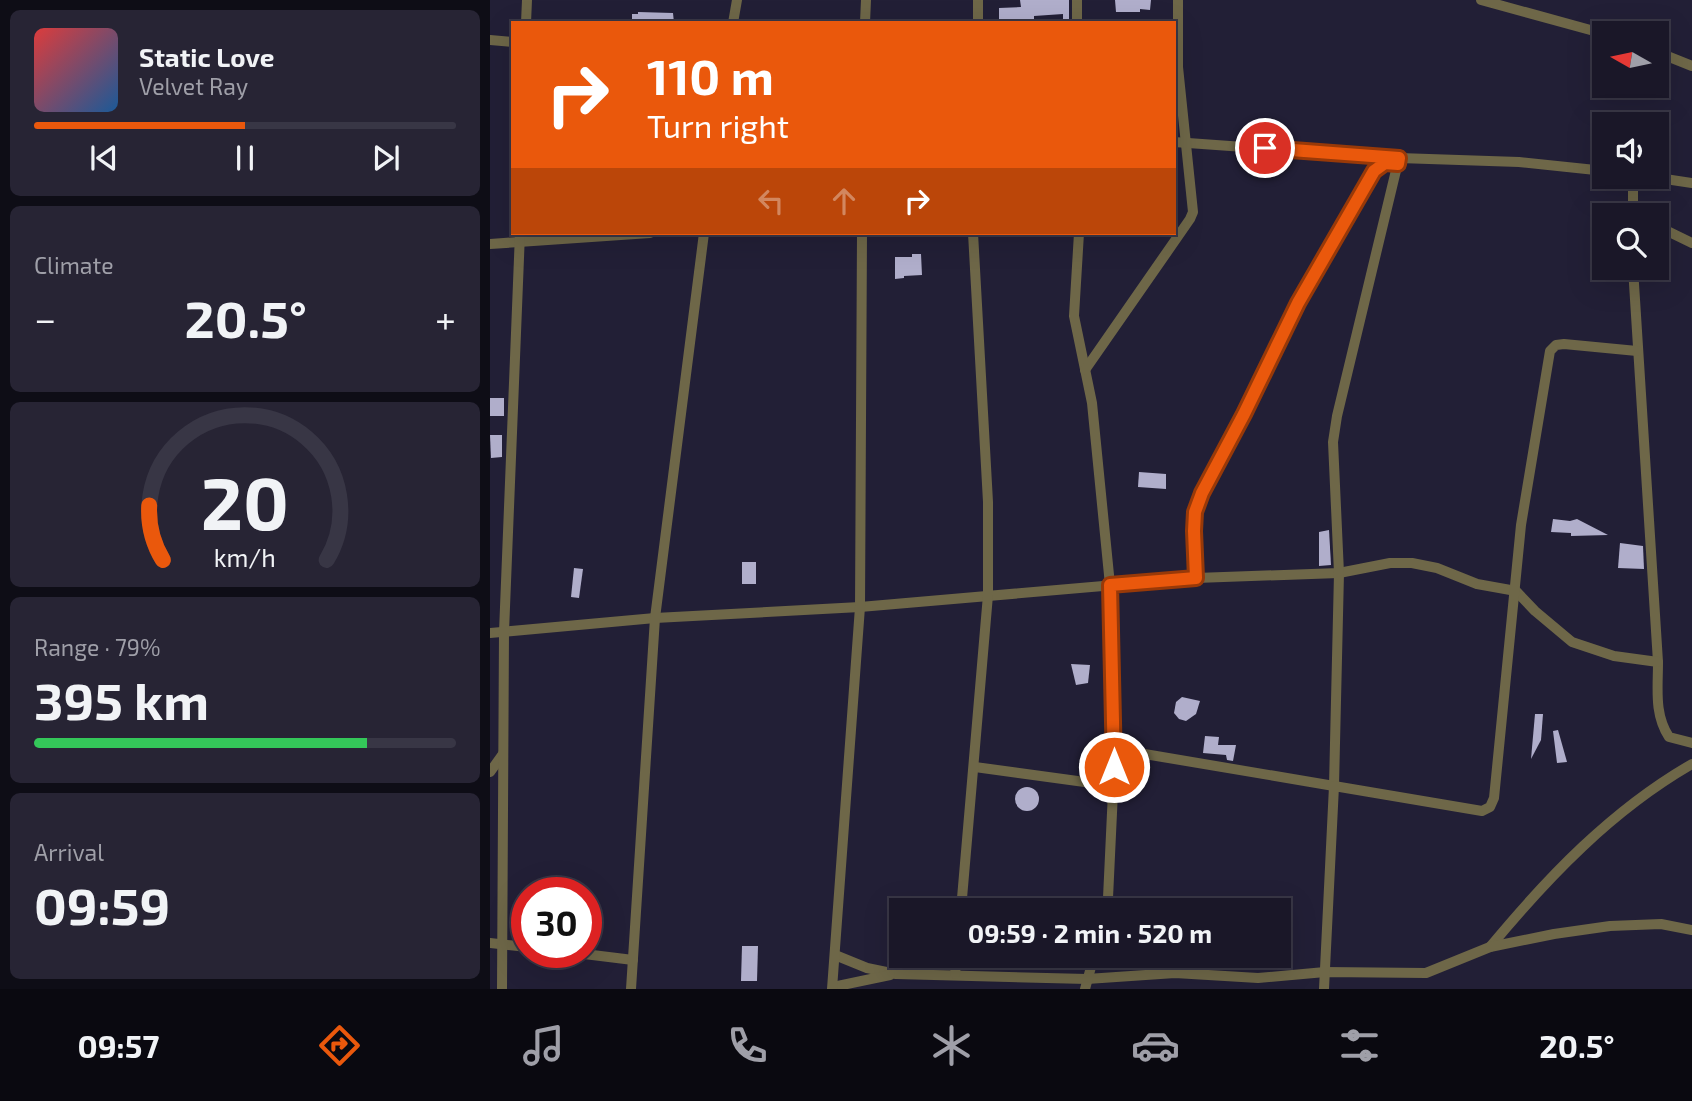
<!DOCTYPE html>
<html lang="en">
<head>
<meta charset="utf-8">
<style>
  body { margin:0; font-family:"Exo 2",sans-serif; background:#272434; color:#f1f3f6; height:100vh; display:flex; flex-direction:column; font-size:26px; white-space:nowrap }
  * { box-sizing:border-box; margin:0 }
  p { font-size:23px; color:#9f9fa8 }
  .icon { flex:none; width:38px; height:38px; fill:none; stroke:currentColor; stroke-width:2; stroke-linecap:round; stroke-linejoin:round }
  .map { position:relative; flex:1; overflow:hidden }
  .panel { display:flex; flex-direction:column; gap:10px; padding:10px; background:#0e0d16; width:490px }
  .panel>* { flex:none }
  .top-card { position:absolute; left:21px; top:21px; width:665px; height:214px; border-radius:0px; box-shadow:0 7px 28px #0002,0 0 0 2px #383645; background:#ea580c; color:#fff; overflow:hidden }
  .needle { width:46px; rotate:279deg }
  .fabs { position:absolute; left:1102px; top:21px; display:grid; gap:14px }
  .fabs a { display:grid; place-items:center; width:77px; height:77px; border-radius:0px; background:#1a1728; box-shadow:0 7px 28px #0002,0 0 0 2px #383645; font-size:35px }
  .speed { position:absolute; left:21px; top:877px; display:flex; gap:14px; font-size:35px; font-weight:700; text-align:center }
  .speed>* { display:grid; place-content:center; width:91px; height:91px; border-radius:50%; background:#1a1728; box-shadow:0 7px 28px #0002,0 0 0 2px #383645; line-height:1 }
  .speed .limit { border:10px solid #d22; background:#fff; color:#111 }
  .pin { position:absolute; display:grid; place-items:center; width:60px; height:60px; color:#fff; margin:-30px; border:4px solid #fff; border-radius:50%; box-shadow:0 2px 7px #0007 }
  .me { position:absolute; width:77px; margin:-38px; rotate:0deg; stroke-linejoin:round; filter:drop-shadow(0 0 5px #0008) }
  .turn { display:flex; align-items:center; gap:24px; height:147px; padding:0 21px; font-size:32px }
  .turn .icon { width:91px; height:91px; stroke-width:2.5 }
  .turn b { display:block; font-size:49px; line-height:60px }
  .lanes { display:flex; align-items:center; height:66px; padding:0 21px; background:#0003; justify-content:center; gap:35px; direction:ltr }
  .lanes .off { opacity:.35 }
  .big { font-size:52px; font-weight:700; line-height:1.1 }
  .panel .widget { flex:1; display:flex; flex-direction:column; justify-content:center; gap:10px; min-width:0; padding:0 24px; border-radius:10px; background:#272434 }
  .panel .dial { align-items:center; gap:0 }
  .dial svg { height:182px; overflow:visible; fill:none; stroke:#383645; stroke-width:7; stroke-linecap:round; text-anchor:middle }
  .dial text { fill:#f1f3f6; stroke:none }
  .song { display:flex; align-items:center; gap:21px }
  .cover { width:84px; height:84px; border-radius:10px; background:linear-gradient(135deg,hsl(0 70% 55%),hsl(210 70% 35%)) }
  .played { height:7px; border-radius:4px; background:linear-gradient(90deg,#ea580c 50%,#383645 50%) }
  .keys { display:flex; justify-content:space-around; direction:ltr }
  .heat { display:flex; justify-content:space-between; align-items:center; font-size:38px; direction:ltr }
  .charge { height:10px; border-radius:5px; background:linear-gradient(90deg,#34c759 79%,#383645 0) }
  .trip { position:absolute; left:399px; top:898px; width:402px; height:70px; border-radius:0px; background:#1a1728; box-shadow:0 7px 28px #0002,0 0 0 2px #383645; font-weight:700; line-height:70px; text-align:center }
  .tabs { display:flex; height:112px; justify-content:space-around; align-items:center; background:#0a0910; color:#9f9fa8 }
  .tabs .icon { width:49px; height:49px }
  .tabs .current { color:#ea580c }
  .tabs b { font-size:32px; color:#f1f3f6 }
  main { display:flex; flex:1; min-height:0 }
  .map>svg:first-child { display:block }
  .building { fill:#b0aecb }
  .lines { fill:none; stroke-linecap:round; stroke-linejoin:round }
  .street { stroke:#6e6748; stroke-width:10 }
  .route-casing { stroke:#983908; stroke-width:18 }
  .route { stroke:#ea580c; stroke-width:12 }
</style>
</head>
<body>
<main>
<section class="panel">
<div class="widget">
<div class="song"><i class="cover"></i><div><b>Static Love</b><p>Velvet Ray</p></div></div>
<div class="played"></div>
<div class="keys"><svg class="icon" aria-label="previous" viewBox="0 0 24 24"><path d="M18 5L8 12l10 7zM5 5v14"/></svg><svg class="icon" aria-label="pause" viewBox="0 0 24 24"><path d="M8 5v14M16 5v14"/></svg><svg class="icon" aria-label="next" viewBox="0 0 24 24"><path d="M6 5l10 7-10 7zM19 5v14"/></svg></div>
</div>
<div class="widget"><p>Climate</p>
<div class="heat"><a>−</a><b class="big">20.5°</b><a>+</a></div>
</div>
<div class="widget dial"><svg viewBox="0 0 100 80">
<path d="M14 69A42 42 0 1 1 86 69"/>
<path d="M14 69A42 42 0 0 1 8 45" stroke="#ea580c"/>
<text x="50" y="56" font-size="32" font-weight="700">20</text>
<text x="50" y="72" font-size="11">km/h</text>
</svg></div>
<div class="widget"><p>Range · 79%</p><b class="big">395 km</b><div class="charge"></div></div>
<div class="widget"><p>Arrival</p><b class="big">09:59</b></div>
</section>
<div class="map">
<svg width="1202" height="989" viewBox="0 0 1202 989">
  <rect width="100%" height="100%" fill="#221f36"/>
  <g class="building">
    <polygon points="530,0 579,0 579,23 573,23 573,14 544,16 544,23 509,23 509,8 531,7"/>
    <polygon points="625,0 661,0 660,10 650,9 650,12 626,12"/>
    <polygon points="148,12 183,13 184,23 151,19 151,23 142,23 142,14 148,14"/>
    <polygon points="422,254 431,254 432,275 414,276 414,278 405,279 405,257 422,257"/>
    <rect x="0" y="398" width="14" height="18"/>
    <polygon points="0,435 12,435 12,457 1,458"/>
    <polygon points="649,472 676,474 676,489 648,487"/>
    <polygon points="1063,519 1080,521 1087,519 1118,535 1081,536 1081,533 1061,532"/>
    <polygon points="839,530 841,565 829,566 829,532"/>
    <polygon points="1130,543 1153,546 1154,569 1128,568"/>
    <rect x="252" y="562" width="14" height="22"/>
    <polygon points="84,568 93,569 89,598 81,597"/>
    <polygon points="581,664 600,665 598,683 586,685"/>
    <polygon points="692,697 710,701 706,714 696,721 689,719 684,713 686,702"/>
    <polygon points="1045,714 1053,714 1051,740 1041,759"/>
    <polygon points="1068,730 1077,762 1067,763 1063,731"/>
    <polygon points="715,736 729,737 728,745 746,745 743,761 737,760 736,755 713,753"/>
    <circle cx="537" cy="799" r="12"/>
    <polygon points="252,946 268,946 267,981 251,981"/>
  </g>
  <g class="lines">
    <g class="street">
      <polyline points="587,0 587,23"/>
      <polyline points="991,0 1115,34"/>
      <polyline points="36,23 37,0"/>
      <polyline points="243,23 247,0"/>
      <polyline points="375,23 376,0"/>
      <polyline points="488,23 488,0"/>
      <polyline points="0,40 23,42"/>
      <polyline points="1167,52 1202,66"/>
      <polyline points="684,142 909,158 1029,162 1115,171"/>
      <polyline points="1162,177 1202,183"/>
      <polyline points="1143,215 1143,177"/>
      <polyline points="1167,226 1202,243"/>
      <polyline points="589,233 584,316 602,403 620,585 625,749 618,898 615,910"/>
      <polyline points="0,244 160,233"/>
      <path d="M1143,268L1168,662C1168,689 1164,714 1179,737L1202,743"/>
      <polyline points="595,370 700,219 703,212 688,67 688,0"/>
      <polyline points="706,578 704,531 705,512 711,493 754,414 808,303 884,171 895,163 908,164"/>
      <polyline points="0,633 165,618 370,607 706,578 849,573 900,563 922,563 947,568 987,584 1026,591 1045,611 1082,642 1124,656 1168,662"/>
      <polyline points="625,749 844,786 849,573 843,442 847,416 909,158"/>
      <polyline points="485,767 624,786"/>
      <polyline points="0,772 13,754"/>
      <polyline points="471,910 498,595 498,502 483,233"/>
      <polyline points="0,943 37,947"/>
      <path d="M1000,947C1058,877 1122,810 1202,764"/>
      <polyline points="78,952 143,960"/>
      <polyline points="345,955 377,968 406,974 597,979 685,973 768,978 835,972 936,973 1000,947 1064,934 1120,926 1171,924 1202,930"/>
      <polyline points="465,974 467,956"/>
      <polyline points="343,987 400,975"/>
      <polyline points="12,989 14,632 30,233"/>
      <polyline points="141,989 165,618 214,233"/>
      <polyline points="342,989 370,607 372,233"/>
      <polyline points="595,989 604,956"/>
      <polyline points="834,989 844,786 992,811 1000,807 1004,798 1031,525 1060,351 1066,345 1074,344 1147,351"/>
    </g>
  </g>
  <g class="lines">
    <g class="route-casing">
      <polyline id="route" points="624,767 620,585 706,578 704,531 705,512 712,493 754,414 808,303 884,171 895,163 908,164 909,158 775,148"/>
    </g>
    <use href="#route" class="route"/>
  </g>
</svg>
<div class="fabs">
<a><svg class="needle" viewBox="-14 -14 28 28"><path d="M0-13l5 13h-10z" fill="#e53935"/><path d="M0 13l5-13h-10z" fill="#9f9fa8"/></svg></a>
<a><svg class="icon" aria-label="sound" viewBox="0 0 24 24"><path d="M4 9h4l5-4v14l-5-4H4zM17 9q2 3 0 6"/></svg></a>
<a><svg class="icon" aria-label="search" viewBox="0 0 24 24"><circle cx="10" cy="10" r="6"/><path d="M15 15l6 6"/></svg></a>
</div>
<div class="speed"><div class="limit">30</div></div>
<div class="pin" style="left:775px;top:148px;background:#d93025"><svg class="icon" aria-label="arrive" viewBox="0 0 24 24"><path d="M6 21V4h12l-3 4 3 4H6"/></svg></div>
<svg class="me" style="left:624px;top:767px" viewBox="-20 -20 40 40"><circle r="17" fill="#ea580c" stroke="#fff" stroke-width="3"/><path d="M0-11L8 9 0 5-8 9z" fill="#fff"/></svg>
<div class="trip">09:59 · 2 min · 520 m</div>
<div class="top-card">
<div class="turn"><svg class="icon" aria-label="right" viewBox="0 0 24 24"><path d="M7 20v-9h11M14 6l5 5-5 5"/></svg><div><b>110 m</b>Turn right</div></div>
<div class="lanes"><svg class="icon off" aria-label="left" viewBox="0 0 24 24"><path d="M17 20v-9H6M10 6l-5 5 5 5"/></svg><svg class="icon off" aria-label="ahead" viewBox="0 0 24 24"><path d="M12 20V5M6 11l6-6 6 6"/></svg><svg class="icon" aria-label="right" viewBox="0 0 24 24"><path d="M7 20v-9h11M14 6l5 5-5 5"/></svg></div>
</div>
</div>
</main>
<nav class="tabs">
<b>09:57</b>
<svg class="icon current" aria-label="directions" viewBox="0 0 24 24"><path d="M12 3l9 9-9 9-9-9zM9 14v-3h6M13 9l2 2-2 2"/></svg>
<svg class="icon" aria-label="music" viewBox="0 0 24 24"><path d="M9 18V5l10-2v13"/><circle cx="6" cy="18" r="3"/><circle cx="16" cy="16" r="3"/></svg>
<svg class="icon" aria-label="phone" viewBox="0 0 24 24"><path d="M5 4h4l2 5-3 2q2 4 5 5l2-3 5 2v4C11 20 4 13 5 4z"/></svg>
<svg class="icon" aria-label="climate" viewBox="0 0 24 24"><path d="M12 3v18M4 7l16 10M4 17L20 7"/></svg>
<svg class="icon" aria-label="car" viewBox="0 0 24 24"><path d="M5 17H2v-5l4-1 3-4h7l3 4 3 1v5h-3M9 17h6M6 11h13"/><circle cx="7" cy="17" r="2"/><circle cx="17" cy="17" r="2"/></svg>
<svg class="icon" aria-label="filters" viewBox="0 0 24 24"><path d="M4 7h16M4 17h16"/><circle cx="9" cy="7" r="2"/><circle cx="15" cy="17" r="2"/></svg>
<b>20.5°</b>
</nav>
</body>
</html>
